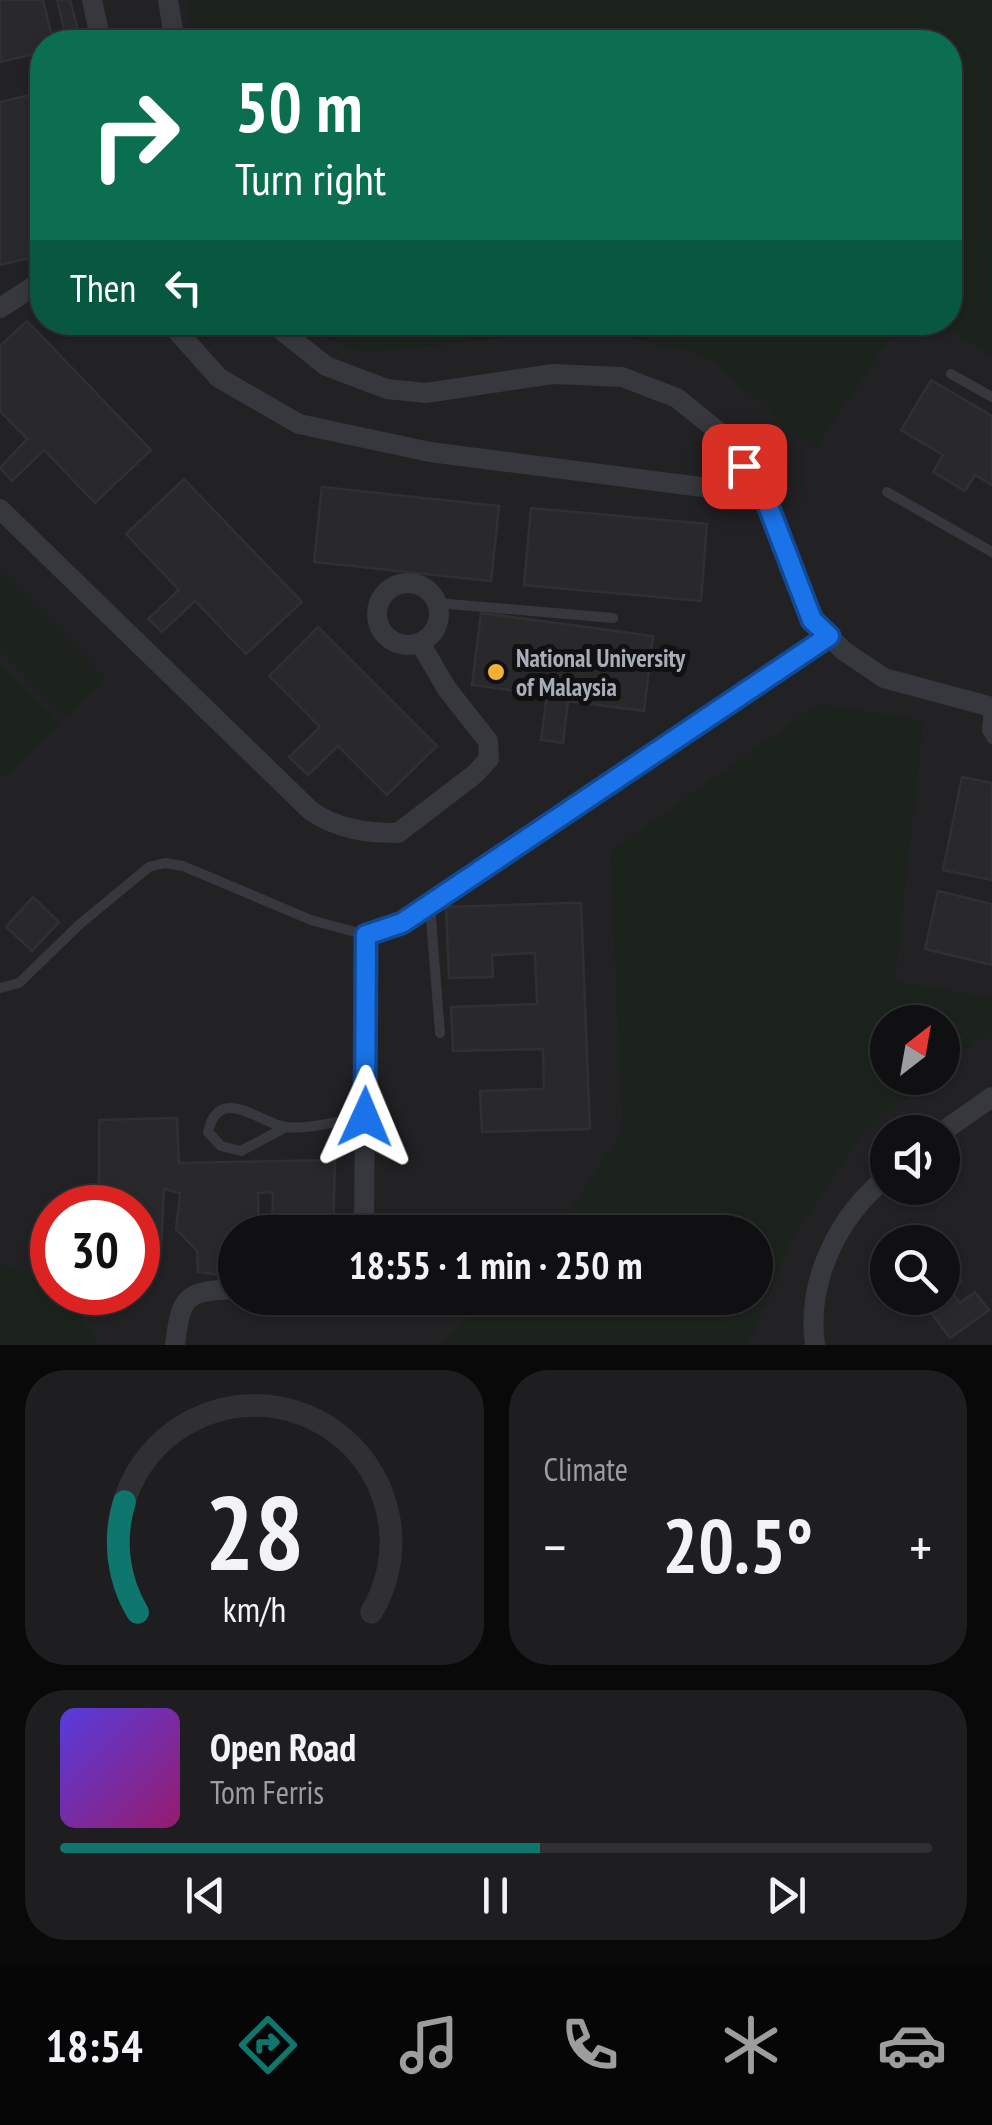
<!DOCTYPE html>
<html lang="en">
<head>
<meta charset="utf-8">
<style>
  body { margin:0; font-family:"PT Sans Narrow",sans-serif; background:#1e1e20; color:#f1f3f6; height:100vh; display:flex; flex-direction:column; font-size:38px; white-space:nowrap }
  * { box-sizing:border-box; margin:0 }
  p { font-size:32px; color:#9c9d9f }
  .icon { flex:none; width:55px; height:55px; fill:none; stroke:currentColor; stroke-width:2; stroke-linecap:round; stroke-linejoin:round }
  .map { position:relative; height:1345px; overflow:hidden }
  .panel { display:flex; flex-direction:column; gap:25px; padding:25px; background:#09090a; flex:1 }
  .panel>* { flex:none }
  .top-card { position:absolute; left:30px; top:30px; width:932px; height:305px; border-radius:40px; box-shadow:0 2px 8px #0004,0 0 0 2px #303032; background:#0b6e4f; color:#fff; overflow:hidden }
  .needle { width:65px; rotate:31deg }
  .buttons { position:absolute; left:870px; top:1005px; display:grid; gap:20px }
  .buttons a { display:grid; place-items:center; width:90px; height:90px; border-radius:50%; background:#101012; box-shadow:0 2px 8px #0004,0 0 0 2px #303032; font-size:50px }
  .speed { position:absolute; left:30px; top:1185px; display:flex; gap:20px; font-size:50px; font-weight:700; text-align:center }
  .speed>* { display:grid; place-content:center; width:130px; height:130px; border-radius:50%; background:#101012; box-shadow:0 2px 8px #0004,0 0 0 2px #303032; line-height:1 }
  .speed .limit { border:15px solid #d22; background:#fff; color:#111 }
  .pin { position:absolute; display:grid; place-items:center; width:85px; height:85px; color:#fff; margin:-42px; border-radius:20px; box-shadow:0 5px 15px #0006 }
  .me { position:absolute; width:110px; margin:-55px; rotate:1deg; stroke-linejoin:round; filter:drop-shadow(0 0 8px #0008) }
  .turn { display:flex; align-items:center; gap:35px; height:210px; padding:0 40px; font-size:45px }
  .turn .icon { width:130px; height:130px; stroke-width:2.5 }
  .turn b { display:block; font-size:70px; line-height:85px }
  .then { display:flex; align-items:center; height:95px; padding:0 40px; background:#0003; gap:20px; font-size:38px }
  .big { font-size:75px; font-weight:800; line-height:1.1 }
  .panel .widget { flex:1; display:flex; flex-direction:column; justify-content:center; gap:15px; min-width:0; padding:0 35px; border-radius:40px; background:#1e1e20 }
  .panel .dial { align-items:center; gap:0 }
  .dial svg { height:260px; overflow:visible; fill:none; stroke:#303032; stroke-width:7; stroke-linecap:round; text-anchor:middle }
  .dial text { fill:#f1f3f6; stroke:none }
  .song { display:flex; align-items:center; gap:30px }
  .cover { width:120px; height:120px; border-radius:15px; background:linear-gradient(135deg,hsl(250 70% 55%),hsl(320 70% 35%)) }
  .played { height:10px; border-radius:5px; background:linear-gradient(90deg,#0f766e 55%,#303032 55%) }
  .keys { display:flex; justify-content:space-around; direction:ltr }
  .heat { display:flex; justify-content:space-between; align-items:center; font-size:55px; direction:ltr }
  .panel .tiles { flex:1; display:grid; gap:25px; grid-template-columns:1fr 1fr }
  .widget:last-child { grid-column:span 2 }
  .trip { position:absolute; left:218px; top:1215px; width:555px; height:100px; border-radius:50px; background:#101012; box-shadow:0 2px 8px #0004,0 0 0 2px #303032; font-weight:800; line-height:100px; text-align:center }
  .dock { display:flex; height:160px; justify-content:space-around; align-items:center; background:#060607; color:#9c9d9f }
  .dock .icon { width:70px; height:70px }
  .dock .on { color:#0f766e }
  .dock b { font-size:45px; color:#f1f3f6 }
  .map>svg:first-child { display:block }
  .built { fill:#222225; fill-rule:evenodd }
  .green { fill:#1c231d }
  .building { fill:#29292c; stroke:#303034; stroke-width:2.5 }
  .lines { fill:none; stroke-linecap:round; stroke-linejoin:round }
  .lane { stroke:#37383d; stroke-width:10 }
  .street { stroke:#37383d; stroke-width:20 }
  .route-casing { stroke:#114b97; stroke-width:25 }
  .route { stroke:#1a73e8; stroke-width:18 }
  .poi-dot { fill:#f2b134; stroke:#111113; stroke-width:4 }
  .labels { text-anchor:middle; stroke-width:10; stroke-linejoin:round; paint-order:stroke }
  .poi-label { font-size:25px; font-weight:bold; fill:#a8adb8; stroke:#111113; text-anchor:start }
</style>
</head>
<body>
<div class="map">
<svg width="992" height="1345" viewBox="0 0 992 1345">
  <rect width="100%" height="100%" fill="#161618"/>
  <path class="built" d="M0,0H992V1345H0ZM42,42H950V322H42ZM888,1022H942V1078H888ZM888,1132H942V1188H888ZM52,1208H138V1292H52ZM235,1232H755V1298H235ZM888,1242H942V1298H888Z"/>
  <g class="green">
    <polygon points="187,0 992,0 992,356 936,323 950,322 950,42 195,42"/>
    <polygon points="298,323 901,323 814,449 704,355 589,327 364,353"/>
    <polygon points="0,571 107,679 66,719 0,651"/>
    <polygon points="0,663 61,723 6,778 0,772"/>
    <polygon points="818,704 923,721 895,982 992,997 992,1029 943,1069 942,1022 888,1022 888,1078 932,1078 864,1133 791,1240 754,1332 744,1345 438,1345 489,1298 755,1298 755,1232 556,1232 623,1130 610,852"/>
    <polygon points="0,1264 52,1283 52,1292 67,1293 98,1345 0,1345"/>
  </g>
  <g class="building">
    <polygon points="0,0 43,0 53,42 42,42 42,52 0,62"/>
    <polygon points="57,0 70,0 81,42 67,42"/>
    <polygon points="42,92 42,255 0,265 0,102"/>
    <polygon points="27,321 151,450 95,503 44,450 12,481 0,468 27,439 0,411 0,346"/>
    <polygon points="931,380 992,416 992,485 975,475 965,491 933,472 943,455 901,430"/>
    <polygon points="184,479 302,602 246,654 195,601 162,632 148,619 179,590 126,534"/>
    <polygon points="322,487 499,506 491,581 314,562"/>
    <polygon points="531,508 707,524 701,601 524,585"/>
    <polygon points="481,613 653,636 644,711 568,701 563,743 541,740 547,695 472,685"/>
    <polygon points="318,627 437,746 387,795 338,746 308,775 289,757 320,727 269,676"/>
    <polygon points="962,777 992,783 992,880 943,870"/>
    <polygon points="938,891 992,904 992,965 925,949"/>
    <polygon points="33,897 59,922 32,951 6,927"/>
    <polygon points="569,903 581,903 590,1129 482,1132 480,1091 544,1089 543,1049 453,1051 451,1007 537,1004 535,953 492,955 493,977 449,978 446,907"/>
    <polygon points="177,1118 179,1163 335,1160 333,1232 272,1232 273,1192 258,1193 259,1232 235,1232 235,1277 198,1272 197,1251 176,1229 180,1193 164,1189 161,1248 138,1250 138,1208 99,1208 99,1120"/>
    <polygon points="943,1257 961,1282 950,1290 960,1303 975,1292 989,1310 950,1338 920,1298 942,1298"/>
  </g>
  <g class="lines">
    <g class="lane">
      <polyline points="951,374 992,397"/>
      <polyline points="887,492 992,552"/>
      <polyline points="437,603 613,618"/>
      <polyline points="989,706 987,730 992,739"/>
      <polyline points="430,906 440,1033"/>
      <polyline points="0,988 19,983 80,924 149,867 165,863 183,866 311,920 366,935"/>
      <path d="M284,1128L241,1151L221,1146L208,1132C219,1082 262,1125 286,1127C307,1130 342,1120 364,1117"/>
    </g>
    <g class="street">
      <polyline points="92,0 101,42"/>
      <polyline points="168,0 175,42"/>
      <polyline points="0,308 42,281"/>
      <polyline points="169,322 219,378 299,424 430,452 764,495"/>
      <polyline points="271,322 326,366 387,389 426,393 553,374 622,377 677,398 725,437 764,495 812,620 844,651 884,678 992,707"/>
      <path d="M0,509L311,811C338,829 365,833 398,833L475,774L489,759L488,741L447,689L420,643"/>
      <circle cx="408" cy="614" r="31"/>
      <polyline points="942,1132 992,1097"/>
      <polyline points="364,1232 366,935 403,923 829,636"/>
      <path d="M175,1345C181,1296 185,1291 235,1289"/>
      <path d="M815,1345C806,1281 838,1216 888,1176"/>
    </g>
  </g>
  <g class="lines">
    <g class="route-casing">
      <polyline id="route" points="365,1117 366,935 402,923 829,636 812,620 764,495 744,466"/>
    </g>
    <use href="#route" class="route"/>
  </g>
  <circle class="poi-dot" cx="496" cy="672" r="10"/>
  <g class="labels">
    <g class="poi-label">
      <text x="516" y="667">National University<tspan x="516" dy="29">of Malaysia</tspan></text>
    </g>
  </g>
</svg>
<div class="buttons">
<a><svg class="needle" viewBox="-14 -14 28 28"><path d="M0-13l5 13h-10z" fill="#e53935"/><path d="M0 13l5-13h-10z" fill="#9c9d9f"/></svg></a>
<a><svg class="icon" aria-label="sound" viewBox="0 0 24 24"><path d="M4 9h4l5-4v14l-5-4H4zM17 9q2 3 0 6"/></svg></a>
<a><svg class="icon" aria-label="search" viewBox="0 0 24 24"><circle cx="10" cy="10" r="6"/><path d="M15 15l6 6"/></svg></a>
</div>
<div class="speed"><div class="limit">30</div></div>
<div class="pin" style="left:744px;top:466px;background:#d93025"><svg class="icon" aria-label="arrive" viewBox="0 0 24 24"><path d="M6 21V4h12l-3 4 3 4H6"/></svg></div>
<svg class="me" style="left:365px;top:1117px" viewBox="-20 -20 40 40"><path d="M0-17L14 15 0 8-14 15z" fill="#1a73e8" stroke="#fff" stroke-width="4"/></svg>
<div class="trip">18:55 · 1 min · 250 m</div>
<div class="top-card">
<div class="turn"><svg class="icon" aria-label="right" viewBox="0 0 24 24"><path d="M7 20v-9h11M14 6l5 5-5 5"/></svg><div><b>50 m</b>Turn right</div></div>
<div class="then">Then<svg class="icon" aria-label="left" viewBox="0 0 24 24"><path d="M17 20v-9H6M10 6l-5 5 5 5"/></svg></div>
</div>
</div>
<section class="panel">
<div class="tiles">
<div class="widget dial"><svg viewBox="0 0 100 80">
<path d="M14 69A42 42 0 1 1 86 69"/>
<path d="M14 69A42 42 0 0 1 10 35" stroke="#0f766e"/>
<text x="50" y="56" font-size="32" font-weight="700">28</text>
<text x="50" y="72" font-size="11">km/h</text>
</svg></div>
<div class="widget"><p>Climate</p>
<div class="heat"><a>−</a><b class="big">20.5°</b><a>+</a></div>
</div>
<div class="widget">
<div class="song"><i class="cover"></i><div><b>Open Road</b><p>Tom Ferris</p></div></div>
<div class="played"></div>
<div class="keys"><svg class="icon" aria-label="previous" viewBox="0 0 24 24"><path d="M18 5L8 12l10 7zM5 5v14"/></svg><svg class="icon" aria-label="pause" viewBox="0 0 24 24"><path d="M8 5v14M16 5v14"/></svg><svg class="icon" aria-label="next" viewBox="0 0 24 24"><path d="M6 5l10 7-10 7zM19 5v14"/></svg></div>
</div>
</div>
</section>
<nav class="dock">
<b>18:54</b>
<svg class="icon on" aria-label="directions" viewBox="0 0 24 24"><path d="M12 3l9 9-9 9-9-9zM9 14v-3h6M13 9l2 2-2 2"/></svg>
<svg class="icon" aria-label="music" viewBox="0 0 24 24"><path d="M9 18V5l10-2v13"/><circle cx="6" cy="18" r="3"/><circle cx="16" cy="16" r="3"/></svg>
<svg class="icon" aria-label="phone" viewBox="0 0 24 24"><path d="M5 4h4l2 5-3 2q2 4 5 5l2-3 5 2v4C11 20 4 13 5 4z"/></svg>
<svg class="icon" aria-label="climate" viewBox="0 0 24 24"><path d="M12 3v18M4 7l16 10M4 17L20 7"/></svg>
<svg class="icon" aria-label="car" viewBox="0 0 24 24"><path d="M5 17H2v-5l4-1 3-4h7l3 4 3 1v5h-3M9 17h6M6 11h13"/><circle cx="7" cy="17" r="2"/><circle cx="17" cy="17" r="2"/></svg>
</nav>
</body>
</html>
